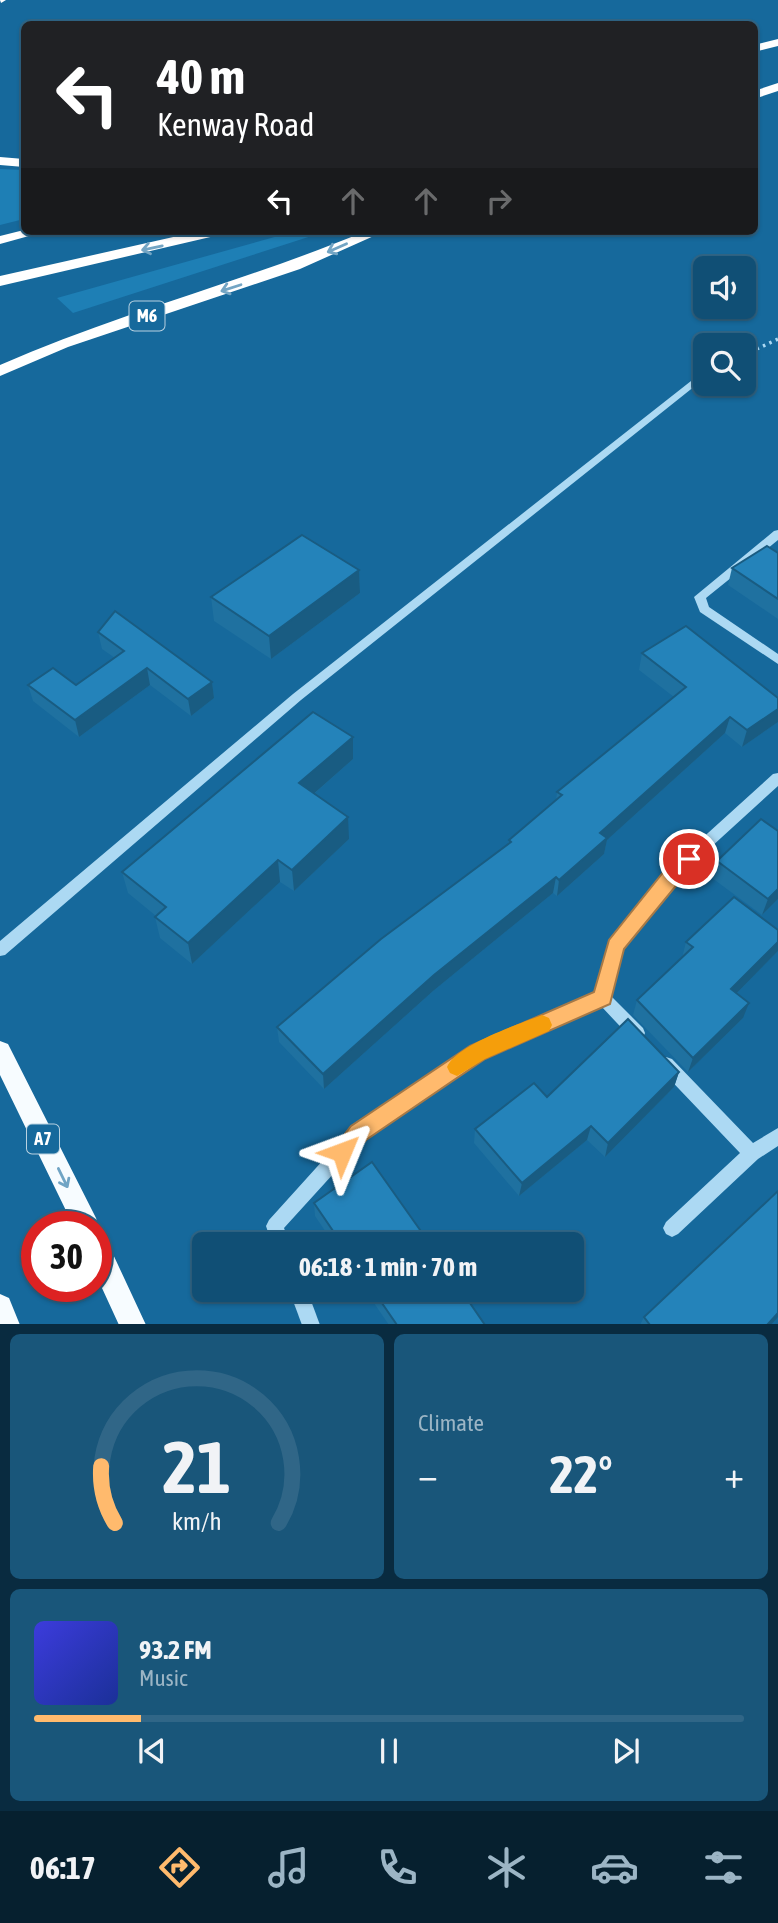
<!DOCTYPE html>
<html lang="en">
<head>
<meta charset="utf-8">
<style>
  body { margin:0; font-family:"Asap Condensed",sans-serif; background:#19567a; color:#f1f3f6; height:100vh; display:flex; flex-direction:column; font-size:26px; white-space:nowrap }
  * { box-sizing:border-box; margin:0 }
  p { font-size:23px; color:#9cb5c5 }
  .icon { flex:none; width:38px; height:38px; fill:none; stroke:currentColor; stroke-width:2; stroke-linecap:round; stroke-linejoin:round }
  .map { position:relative; height:1324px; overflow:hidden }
  .drawer { display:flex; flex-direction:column; gap:10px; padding:10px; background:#092b40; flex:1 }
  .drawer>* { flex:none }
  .top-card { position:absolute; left:21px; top:21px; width:737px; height:214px; border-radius:10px; box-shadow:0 2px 5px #0004,0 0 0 2px #306687; background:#202124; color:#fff; overflow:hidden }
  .controls { position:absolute; left:693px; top:256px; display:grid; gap:14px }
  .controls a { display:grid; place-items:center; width:63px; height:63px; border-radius:10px; background:#104f75; box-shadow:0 2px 5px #0004,0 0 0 2px #306687; font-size:35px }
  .speed { position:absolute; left:21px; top:1211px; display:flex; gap:14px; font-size:35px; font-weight:700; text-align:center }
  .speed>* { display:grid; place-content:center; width:91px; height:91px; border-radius:50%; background:#104f75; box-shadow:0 2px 5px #0004,0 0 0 2px #306687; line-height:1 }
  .speed .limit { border:10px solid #d22; background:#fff; color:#111 }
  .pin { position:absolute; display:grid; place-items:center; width:60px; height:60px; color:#fff; margin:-30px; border:4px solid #fff; border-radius:50%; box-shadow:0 2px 7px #0007 }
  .me { position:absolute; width:77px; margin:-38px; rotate:46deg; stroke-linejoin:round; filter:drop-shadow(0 0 5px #0008) }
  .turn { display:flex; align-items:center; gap:24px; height:147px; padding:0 21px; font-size:32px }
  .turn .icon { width:91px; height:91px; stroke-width:2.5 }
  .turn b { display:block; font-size:49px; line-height:60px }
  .lanes { display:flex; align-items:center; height:66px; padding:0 21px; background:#0003; justify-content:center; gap:35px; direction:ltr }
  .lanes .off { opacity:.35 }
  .big { font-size:52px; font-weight:700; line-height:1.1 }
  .drawer .card { flex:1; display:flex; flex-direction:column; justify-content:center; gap:10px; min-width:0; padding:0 24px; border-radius:10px; background:#19567a }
  .drawer .dial { align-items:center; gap:0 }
  .dial svg { height:182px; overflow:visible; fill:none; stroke:#306687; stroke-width:7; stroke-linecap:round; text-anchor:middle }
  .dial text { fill:#f1f3f6; stroke:none }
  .song { display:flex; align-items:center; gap:21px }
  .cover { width:84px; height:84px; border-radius:10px; background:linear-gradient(135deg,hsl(240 70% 55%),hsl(230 70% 35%)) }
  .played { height:7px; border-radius:4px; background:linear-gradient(90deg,#ffba6d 15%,#306687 15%) }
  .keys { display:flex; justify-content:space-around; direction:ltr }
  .heat { display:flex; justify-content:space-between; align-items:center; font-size:38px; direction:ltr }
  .drawer .tiles { flex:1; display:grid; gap:10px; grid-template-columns:1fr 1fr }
  .card:last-child { grid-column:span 2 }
  .trip { position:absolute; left:192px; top:1232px; width:392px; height:70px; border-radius:10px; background:#104f75; box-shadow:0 2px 5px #0004,0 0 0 2px #306687; font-weight:700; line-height:70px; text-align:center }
  .tab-bar { display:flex; height:112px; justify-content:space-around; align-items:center; background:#06202f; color:#9cb5c5 }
  .tab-bar .icon { width:49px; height:49px }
  .tab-bar .on { color:#ffba6d }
  .tab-bar b { font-size:32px; color:#f1f3f6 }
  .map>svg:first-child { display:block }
  .green { fill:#1e7fb5 }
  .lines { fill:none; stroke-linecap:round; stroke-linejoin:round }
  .path { stroke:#acd9f3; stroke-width:3.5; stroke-dasharray:2.5 4.5; stroke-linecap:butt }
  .minor { fill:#acd9f3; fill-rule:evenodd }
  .major { fill:#f7fcff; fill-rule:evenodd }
  .highway { fill:#fff; fill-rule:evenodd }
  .wall { fill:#1f71a0 }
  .shaded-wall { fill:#195c82 }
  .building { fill:#2483ba; stroke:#195c82; stroke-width:2 }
  .oneway { stroke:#73a5c4 }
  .oneway2 { stroke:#70a4c4 }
  .route { fill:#ffba6d; stroke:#a67947; stroke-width:2 }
  .slow { fill:#f59e0b }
  .labels { text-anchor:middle; stroke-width:7; stroke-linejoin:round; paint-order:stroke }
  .shield { fill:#16699c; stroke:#b9d2e1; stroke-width:2 }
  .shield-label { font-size:18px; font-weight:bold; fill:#fff }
</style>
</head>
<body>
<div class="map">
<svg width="778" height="1325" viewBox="0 0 778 1325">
  <rect width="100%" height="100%" fill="#16699c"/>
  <g class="green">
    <polygon points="0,169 24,170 24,219 0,225"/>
    <polygon points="296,231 327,231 73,313 57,298"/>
  </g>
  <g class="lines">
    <polyline class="path" points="744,355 778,339"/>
    <g class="minor">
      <polygon points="705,370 705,378 301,700 5,955 0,956 0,941 293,694"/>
      <polygon points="778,530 778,540 706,598 709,607 778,654 778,664 700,612 694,597 774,531"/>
      <polygon points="778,773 778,786 676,879 622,949 611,996 643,1028 645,1033 643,1038 637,1040 631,1038 601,1006 484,1058 365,1139 284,1228 290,1244 272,1244 266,1226 269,1220 353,1127 472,1048 596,994 610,941 666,871 773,774"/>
      <polygon points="666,1057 672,1059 753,1143 778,1128 778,1146 758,1159 678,1234 672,1237 666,1234 663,1228 666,1222 740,1153 660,1069 658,1064 660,1059"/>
      <polygon points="289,1290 307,1290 320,1325 302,1325"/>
    </g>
    <g class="major">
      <polygon points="0,1041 8,1044 96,1218 99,1227 97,1234 105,1237 146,1325 119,1325 96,1275 96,1227 74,1227 0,1075"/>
      <polygon points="0,1294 9,1298 20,1325 0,1325"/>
    </g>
    <g class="highway">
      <polygon points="0,0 6,0 1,3"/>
      <polygon points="778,39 778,46 754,52 754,45"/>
      <polygon points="778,83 778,91 754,99 754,91"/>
      <polygon points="0,157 24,159 24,167 0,165"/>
      <polygon points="24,230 47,231 0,244 0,236"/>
      <polygon points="200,231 226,231 219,235 0,286 0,276"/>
      <path d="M366,231H385L300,269L68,347L0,376V365C119,313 246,281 366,231Z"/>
    </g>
  </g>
  <g class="wall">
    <polygon points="778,553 778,619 728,585 732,568"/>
    <polygon points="359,570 360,593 271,659 214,621 211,597"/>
    <polygon points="98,632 212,682 214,698 191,716 150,685 79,737 33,701 28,685 76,685 115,658 102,649"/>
    <polygon points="642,653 778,698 778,722 742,747 725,733 607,840 604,854 557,896 553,893 433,991 324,1089 279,1042 277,1027 508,844 509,840 556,801 557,792 674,697 639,670"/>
    <polygon points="353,737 353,759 314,794 349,839 294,891 280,882 192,964 160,938 155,917 156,916 128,893 122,872"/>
    <polygon points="717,861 778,899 762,915 712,878"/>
    <polygon points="778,930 778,951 737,993 743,1018 688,1072 633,1015 637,1000 682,958 686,942"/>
    <polygon points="679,1072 674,1087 605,1157 587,1140 519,1196 474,1143 475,1129 547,1097"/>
    <polygon points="314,1203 430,1244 334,1244 315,1216"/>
    <polygon points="365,1290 461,1290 485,1325 389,1325"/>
    <polygon points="644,1317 771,1325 640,1325"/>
  </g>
  <g class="shaded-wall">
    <polygon points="359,570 360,593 271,659 269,636"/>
    <polygon points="147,668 150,685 79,737 75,720"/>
    <polygon points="212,682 214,698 191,716 188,699"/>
    <polygon points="778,709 778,722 742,747 747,730"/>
    <polygon points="730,717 725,733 607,840 604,854 557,896 559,880 600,833"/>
    <polygon points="353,737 353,759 301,805 299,783"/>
    <polygon points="348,817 349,839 294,891 292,870"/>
    <polygon points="278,860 280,882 192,964 188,943"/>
    <polygon points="556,877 553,893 433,991 324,1089 323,1074 434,975"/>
    <polygon points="778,889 778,899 762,915 768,899"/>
    <polygon points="778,942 778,951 726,1004 731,989"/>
    <polygon points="749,1003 743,1018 688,1072 693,1058"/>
    <polygon points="679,1072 674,1087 605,1157 608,1143"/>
    <polygon points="591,1126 587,1140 519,1196 522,1183"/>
    <polygon points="778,1313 778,1317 771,1325 767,1325"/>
  </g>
  <g class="building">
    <polygon points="302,535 359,570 269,636 211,597"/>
    <polygon points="767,546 778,553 778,599 732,568"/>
    <polygon points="115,611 212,682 188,699 147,668 75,720 28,685 53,668 76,685 124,651 98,632"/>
    <polygon points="686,626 778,698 778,709 747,730 730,717 600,833 607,838 559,880 556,877 434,975 323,1074 277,1027 381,939 511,842 509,840 562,795 557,792 686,687 642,653"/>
    <polygon points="313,712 353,737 299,783 348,817 292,870 278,860 188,943 155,917 166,907 122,872"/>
    <polygon points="761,819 778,831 778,889 768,899 717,861"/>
    <polygon points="734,897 778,930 778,942 731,989 749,1003 693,1058 637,1000 693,947 686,942"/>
    <polygon points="628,1019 679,1072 608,1143 591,1126 522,1183 475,1129 534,1083 547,1097"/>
    <polygon points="372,1162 430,1244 342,1244 314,1203"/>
    <polygon points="778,1191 778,1313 767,1325 650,1325 644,1317"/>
    <polygon points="373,1290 461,1290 485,1325 397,1325"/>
  </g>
  <defs><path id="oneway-shaft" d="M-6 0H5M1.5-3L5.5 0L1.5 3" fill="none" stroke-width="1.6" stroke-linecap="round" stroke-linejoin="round" transform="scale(1.75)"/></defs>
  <g class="oneway">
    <use href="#oneway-shaft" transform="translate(152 248) rotate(168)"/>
    <use href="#oneway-shaft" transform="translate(337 248) rotate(156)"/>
    <use href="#oneway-shaft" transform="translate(231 288) rotate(162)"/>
  </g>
  <use class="oneway2" href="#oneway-shaft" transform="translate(63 1178) rotate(64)"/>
  <polygon class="route" points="689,851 698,859 624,949 610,1004 485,1059 366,1140 350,1159 342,1162 334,1159 331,1152 351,1126 470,1046 594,992 609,940 665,870"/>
  <path class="slow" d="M542,1015L549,1018L552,1025L549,1031L485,1059L457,1076L450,1073L447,1067C456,1045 519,1024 542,1015Z"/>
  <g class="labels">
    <g class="shield">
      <rect x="129.5" y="301.5" width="35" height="29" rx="5"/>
      <rect x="27" y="1124.5" width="32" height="29" rx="5"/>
    </g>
    <g class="shield-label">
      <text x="147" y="322">M6</text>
      <text x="43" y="1145">A7</text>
    </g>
  </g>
</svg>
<div class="controls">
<a><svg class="icon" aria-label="sound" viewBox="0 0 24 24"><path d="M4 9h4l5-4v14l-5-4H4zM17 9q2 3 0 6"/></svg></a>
<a><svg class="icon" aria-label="search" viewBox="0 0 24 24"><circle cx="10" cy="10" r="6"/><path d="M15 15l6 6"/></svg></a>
</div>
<div class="speed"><div class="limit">30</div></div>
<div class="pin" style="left:689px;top:859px;background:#d93025"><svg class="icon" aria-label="arrive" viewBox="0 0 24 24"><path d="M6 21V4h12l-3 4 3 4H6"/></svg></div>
<svg class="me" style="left:342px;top:1152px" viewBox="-20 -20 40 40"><path d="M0-17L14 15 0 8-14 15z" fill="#ffba6d" stroke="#fff" stroke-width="4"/></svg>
<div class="trip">06:18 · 1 min · 70 m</div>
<div class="top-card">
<div class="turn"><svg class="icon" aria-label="left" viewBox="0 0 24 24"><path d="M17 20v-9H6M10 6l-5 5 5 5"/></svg><div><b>40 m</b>Kenway Road</div></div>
<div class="lanes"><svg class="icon" aria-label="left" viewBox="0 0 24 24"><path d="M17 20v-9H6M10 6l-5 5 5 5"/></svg><svg class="icon off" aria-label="ahead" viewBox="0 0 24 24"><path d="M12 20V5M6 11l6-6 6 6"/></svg><svg class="icon off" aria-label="ahead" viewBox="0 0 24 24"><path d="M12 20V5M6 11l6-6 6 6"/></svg><svg class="icon off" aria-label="right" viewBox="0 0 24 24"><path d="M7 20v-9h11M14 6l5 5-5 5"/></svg></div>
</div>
</div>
<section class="drawer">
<div class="tiles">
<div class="card dial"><svg viewBox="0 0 100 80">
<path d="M14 69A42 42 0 1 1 86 69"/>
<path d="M14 69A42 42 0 0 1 8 44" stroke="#ffba6d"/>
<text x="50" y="56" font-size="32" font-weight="700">21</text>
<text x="50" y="72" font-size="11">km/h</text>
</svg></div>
<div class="card"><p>Climate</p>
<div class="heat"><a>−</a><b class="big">22°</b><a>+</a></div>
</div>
<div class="card">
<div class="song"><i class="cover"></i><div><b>93.2 FM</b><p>Music</p></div></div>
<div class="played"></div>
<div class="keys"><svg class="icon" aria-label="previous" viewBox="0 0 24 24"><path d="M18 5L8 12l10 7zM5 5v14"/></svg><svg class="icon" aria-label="pause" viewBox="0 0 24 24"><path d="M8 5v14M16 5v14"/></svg><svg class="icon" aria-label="next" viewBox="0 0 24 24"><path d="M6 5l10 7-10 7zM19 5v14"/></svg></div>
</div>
</div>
</section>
<nav class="tab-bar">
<b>06:17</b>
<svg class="icon on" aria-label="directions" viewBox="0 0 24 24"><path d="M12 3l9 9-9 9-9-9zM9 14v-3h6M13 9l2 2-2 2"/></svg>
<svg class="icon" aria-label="music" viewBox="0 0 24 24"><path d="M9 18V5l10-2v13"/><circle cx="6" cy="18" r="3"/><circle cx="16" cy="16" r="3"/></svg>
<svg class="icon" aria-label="phone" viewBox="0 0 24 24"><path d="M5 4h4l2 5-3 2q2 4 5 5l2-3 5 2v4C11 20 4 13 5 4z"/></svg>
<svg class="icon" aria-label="climate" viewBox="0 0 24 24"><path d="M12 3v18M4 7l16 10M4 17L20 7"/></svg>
<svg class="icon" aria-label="car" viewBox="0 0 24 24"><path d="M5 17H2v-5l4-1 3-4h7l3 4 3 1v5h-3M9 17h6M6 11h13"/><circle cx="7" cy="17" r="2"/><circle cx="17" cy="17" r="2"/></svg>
<svg class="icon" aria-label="filters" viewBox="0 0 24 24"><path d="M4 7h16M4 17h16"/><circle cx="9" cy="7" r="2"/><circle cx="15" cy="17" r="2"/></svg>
</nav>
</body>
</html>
